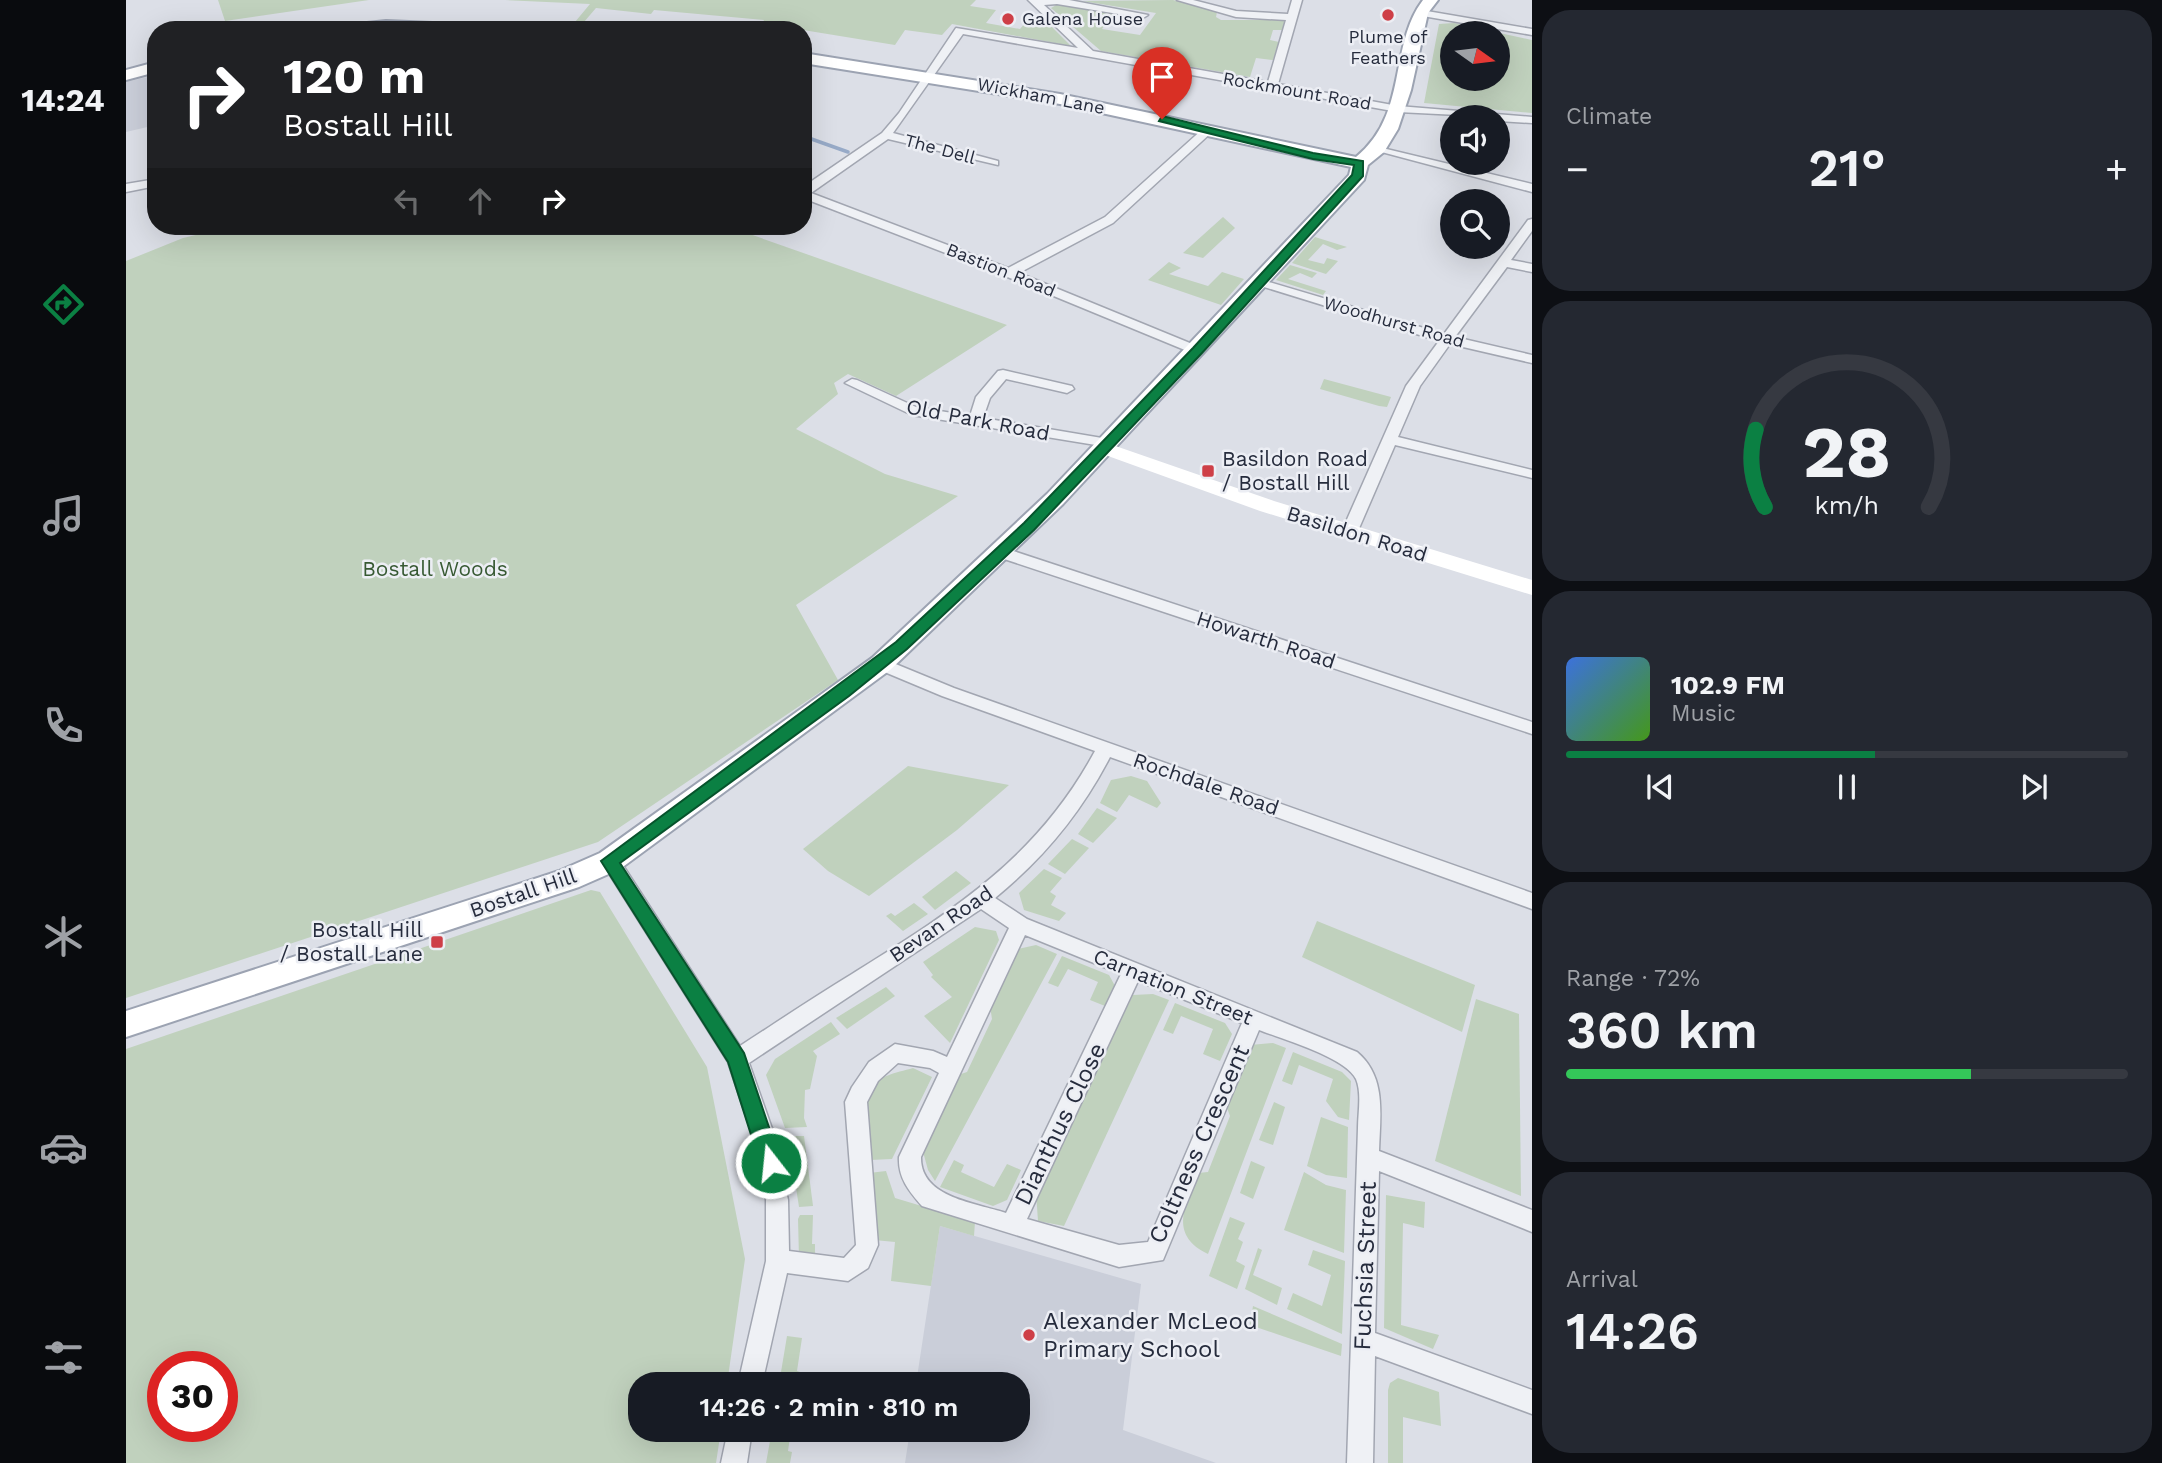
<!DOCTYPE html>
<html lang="en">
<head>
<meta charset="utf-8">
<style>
  body { margin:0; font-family:"Work Sans",sans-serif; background:#242831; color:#f1f3f6; height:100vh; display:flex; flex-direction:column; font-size:26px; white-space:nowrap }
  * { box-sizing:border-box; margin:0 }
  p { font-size:23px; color:#9ea1a6 }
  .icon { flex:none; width:38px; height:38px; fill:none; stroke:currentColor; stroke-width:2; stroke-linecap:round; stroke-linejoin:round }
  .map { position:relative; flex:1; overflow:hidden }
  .drawer { display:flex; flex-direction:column; gap:10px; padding:10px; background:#0d0f14; width:630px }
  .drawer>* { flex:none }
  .banner { position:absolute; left:21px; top:21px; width:665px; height:214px; border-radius:28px; box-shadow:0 7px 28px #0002; background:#202124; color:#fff; overflow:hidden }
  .needle { width:46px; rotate:104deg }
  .fabs { position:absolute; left:1314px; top:21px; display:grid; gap:14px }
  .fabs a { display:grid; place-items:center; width:70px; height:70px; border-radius:50%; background:#171b24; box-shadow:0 7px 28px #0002; font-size:35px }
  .speed { position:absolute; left:21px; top:1351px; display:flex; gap:14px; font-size:35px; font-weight:700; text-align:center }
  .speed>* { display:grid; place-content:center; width:91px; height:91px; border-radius:50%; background:#171b24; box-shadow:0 7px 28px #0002; line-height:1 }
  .speed .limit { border:10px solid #d22; background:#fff; color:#111 }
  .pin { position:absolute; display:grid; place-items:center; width:60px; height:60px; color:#fff; margin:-72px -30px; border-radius:50% 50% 50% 0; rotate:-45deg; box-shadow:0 0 7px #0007 }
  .pin .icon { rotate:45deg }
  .me { position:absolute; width:77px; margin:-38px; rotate:344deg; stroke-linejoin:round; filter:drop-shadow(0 0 5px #0008) }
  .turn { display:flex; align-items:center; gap:24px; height:147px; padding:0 21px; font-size:32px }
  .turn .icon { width:91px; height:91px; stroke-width:2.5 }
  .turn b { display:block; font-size:49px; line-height:60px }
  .lanes { display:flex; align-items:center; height:66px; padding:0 21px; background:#0003; justify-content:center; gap:35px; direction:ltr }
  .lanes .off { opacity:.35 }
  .big { font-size:52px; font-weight:600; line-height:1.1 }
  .drawer .widget { flex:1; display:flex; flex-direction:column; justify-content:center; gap:10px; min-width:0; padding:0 24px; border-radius:28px; background:#242831 }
  .drawer .dial { align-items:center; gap:0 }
  .dial svg { height:182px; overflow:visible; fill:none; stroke:#363941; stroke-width:7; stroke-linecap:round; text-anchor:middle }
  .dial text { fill:#f1f3f6; stroke:none }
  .song { display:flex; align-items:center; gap:21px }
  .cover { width:84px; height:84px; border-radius:10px; background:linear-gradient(135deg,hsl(220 70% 55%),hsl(100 70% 35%)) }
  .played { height:7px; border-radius:4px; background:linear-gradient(90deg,#0b8043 55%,#363941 55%) }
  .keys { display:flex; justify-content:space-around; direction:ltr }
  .heat { display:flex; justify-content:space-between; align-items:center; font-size:38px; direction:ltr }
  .charge { height:10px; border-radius:5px; background:linear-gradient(90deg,#34c759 72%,#363941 0) }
  .trip { position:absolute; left:502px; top:1372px; width:402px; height:70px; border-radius:28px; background:#171b24; box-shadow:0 7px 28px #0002; font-weight:600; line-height:70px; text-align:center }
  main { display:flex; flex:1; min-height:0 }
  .tab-bar { display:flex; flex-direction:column; width:126px; justify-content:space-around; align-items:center; background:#090b0e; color:#9ea1a6 }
  .tab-bar .icon { width:49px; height:49px }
  .tab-bar .active { color:#0b8043 }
  .tab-bar b { font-size:32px; color:#f1f3f6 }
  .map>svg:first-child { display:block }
  .built { fill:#caced9 }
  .green { fill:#c0d1bd; fill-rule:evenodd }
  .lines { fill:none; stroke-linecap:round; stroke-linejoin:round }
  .stream { stroke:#97aac7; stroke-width:3.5 }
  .street-casing { stroke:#a2a6b1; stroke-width:3 }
  .primary-casing { stroke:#9ca3b2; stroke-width:4 }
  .street { fill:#eff1f5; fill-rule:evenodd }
  .secondary { fill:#fff; fill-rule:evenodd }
  .primary { fill:#fff; fill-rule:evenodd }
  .route { fill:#0b8043; stroke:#07532c; stroke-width:2 }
  .poi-dot { fill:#ce3f47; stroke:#eceef4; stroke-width:2.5 }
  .labels { text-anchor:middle; stroke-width:5; stroke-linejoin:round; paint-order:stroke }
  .far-poi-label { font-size:18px; fill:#262c3d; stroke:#eceef4; text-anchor:start }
  .far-street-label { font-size:18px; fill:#262c3d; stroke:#eceef4 }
  .street-label { font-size:21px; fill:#262c3d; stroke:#eceef4 }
  .poi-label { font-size:21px; fill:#262c3d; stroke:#eceef4; text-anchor:start }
  .park-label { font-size:21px; fill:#375933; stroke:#eceef4 }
  .near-street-label { font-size:24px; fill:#262c3d; stroke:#eceef4 }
  .near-poi-label { font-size:24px; fill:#262c3d; stroke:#eceef4; text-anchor:start }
</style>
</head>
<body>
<main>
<nav class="tab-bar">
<b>14:24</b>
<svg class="icon active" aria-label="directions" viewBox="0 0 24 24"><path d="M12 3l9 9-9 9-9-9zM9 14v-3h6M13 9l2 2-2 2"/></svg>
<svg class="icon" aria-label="music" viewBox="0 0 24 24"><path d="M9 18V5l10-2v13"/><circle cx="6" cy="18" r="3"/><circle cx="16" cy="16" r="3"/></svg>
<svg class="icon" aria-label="phone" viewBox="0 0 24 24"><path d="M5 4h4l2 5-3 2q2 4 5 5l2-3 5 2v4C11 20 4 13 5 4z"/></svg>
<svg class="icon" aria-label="climate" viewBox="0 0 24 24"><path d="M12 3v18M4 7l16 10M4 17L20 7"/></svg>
<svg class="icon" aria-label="car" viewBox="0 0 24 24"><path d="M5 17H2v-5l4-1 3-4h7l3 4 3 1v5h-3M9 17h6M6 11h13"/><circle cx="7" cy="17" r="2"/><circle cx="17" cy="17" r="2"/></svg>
<svg class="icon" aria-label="filters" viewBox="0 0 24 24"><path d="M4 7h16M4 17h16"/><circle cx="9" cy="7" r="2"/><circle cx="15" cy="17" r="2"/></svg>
</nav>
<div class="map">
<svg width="1406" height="1463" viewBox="0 0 1406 1463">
  <rect width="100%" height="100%" fill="#dcdfe7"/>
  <g class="built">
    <polygon points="30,75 30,125 0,132 0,82"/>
    <polygon points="814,1226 1015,1284 997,1430 1090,1463 779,1463 784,1430 892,1430 892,1384 790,1384"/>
  </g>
  <g class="green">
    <polygon points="92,0 243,0 99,21"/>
    <polygon points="379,0 850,0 844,6 870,10 860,23 894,29 905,16 917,18 945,46 826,24 816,35 779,30 769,45 677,30 633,30 638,20 528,10 525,14 470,8 452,29 444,28 464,4"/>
    <polygon points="1047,0 1091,12 1090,17 1095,20 1159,20 1157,30 1147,30 1144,40 1153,42 1147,60 1130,58 1124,77 975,51 925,8 932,4 987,14 976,29 1014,35 1030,13 956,1"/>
    <path d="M1328,23L1406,40V113L1298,103L1313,24ZM1326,33H1372V79H1326Z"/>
    <polygon points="1097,217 1109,228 1077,258 1057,253"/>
    <polygon points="108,226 601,226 881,325 770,396 722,374 708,383 712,394 670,429 759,474 832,496 670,605 712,680 472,842 0,998 0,261 57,238"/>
    <polygon points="1189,237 1221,247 1211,250 1197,244 1182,260 1198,264 1201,258 1212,261 1200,274 1166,263"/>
    <polygon points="1043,262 1055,268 1043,274 1082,286 1096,272 1118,279 1095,305 1022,280"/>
    <polygon points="1164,265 1191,273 1186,278 1174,273 1162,279 1200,291 1197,295 1150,280"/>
    <polygon points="1198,379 1265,397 1261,407 1253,406 1194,389"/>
    <polygon points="782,766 883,785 831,830 743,896 702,871 677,849"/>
    <polygon points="1005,776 1021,781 1035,803 1031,808 1003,795 991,812 974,803 985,780"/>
    <polygon points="971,808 991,818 967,843 952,834"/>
    <polygon points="946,839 963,848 939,874 922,864"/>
    <polygon points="918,869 936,878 924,892 930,896 925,905 940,913 933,921 898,910 893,893"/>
    <polygon points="830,871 845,883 809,910 796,897"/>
    <path d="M465,890L474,892L581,1067L619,1259L601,1384H514V1430H595L590,1463H0V1049ZM37,1367H96V1426H37Z"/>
    <polygon points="788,903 802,914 777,931 760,916 765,913 769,916"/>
    <polygon points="1191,921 1349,985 1336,1032 1176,957"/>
    <polygon points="849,927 870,931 873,940 824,1043 798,1016 826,997 805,977 807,975 797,962"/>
    <polygon points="910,945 931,954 809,1181 802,1170 796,1148 829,1076 841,1072 866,1019 864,1006 892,949"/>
    <polygon points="936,956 983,975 989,986 979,1006 964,1000 972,982 942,969 932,987 922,983"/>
    <polygon points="760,987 769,996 721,1029 710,1018"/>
    <polygon points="1027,994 1043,1000 938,1226 912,1221 910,1192 1007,995"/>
    <polygon points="1350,999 1393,1014 1395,1196 1309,1161"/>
    <polygon points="1049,1003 1099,1023 1106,1034 1094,1061 1077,1054 1087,1029 1055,1016 1047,1034 1037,1030"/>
    <polygon points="705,1022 714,1034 687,1051 691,1056 684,1089 679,1090 678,1118 681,1127 659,1128 640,1075 649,1059"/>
    <path d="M1147,1043L1160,1048L1082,1254C1042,1235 1059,1205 1072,1173L1082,1172L1104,1116L1100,1105L1124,1045Z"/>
    <polygon points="1167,1052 1216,1072 1225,1081 1223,1120 1212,1117 1200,1101 1207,1079 1173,1065 1166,1085 1156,1081"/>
    <path d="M787,1068L806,1077L766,1159L744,1160L740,1092C749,1076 770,1073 787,1068Z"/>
    <polygon points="1148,1102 1159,1107 1147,1145 1133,1140"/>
    <polygon points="1195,1117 1222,1127 1221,1178 1200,1175 1181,1166"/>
    <polygon points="662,1136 678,1136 687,1206 673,1207"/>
    <polygon points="828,1160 838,1165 835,1172 868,1187 881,1164 895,1170 881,1200 867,1206 814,1187"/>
    <polygon points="1125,1161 1139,1167 1127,1199 1114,1193"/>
    <polygon points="760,1171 769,1198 849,1222 848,1236 814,1226 805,1286 765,1281 769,1242 748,1240 743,1173"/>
    <polygon points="1178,1172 1200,1185 1220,1190 1218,1253 1158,1230"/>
    <polygon points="1260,1195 1299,1202 1298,1228 1277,1223 1275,1325 1313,1335 1307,1349 1258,1328"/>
    <polygon points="674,1215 687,1215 686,1244 689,1244 689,1257 673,1258 672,1219"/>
    <polygon points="1104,1217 1119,1223 1112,1239 1117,1242 1110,1261 1119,1266 1111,1289 1083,1276"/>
    <polygon points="1132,1248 1136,1250 1127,1275 1156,1288 1151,1305 1119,1289"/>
    <polygon points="1187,1250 1219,1261 1216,1334 1161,1309 1167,1293 1196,1306 1205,1275 1182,1265"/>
    <polygon points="1127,1306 1216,1344 1215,1356 1124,1325"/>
    <polygon points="661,1336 676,1338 671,1371 674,1372 672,1384 653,1384"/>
    <polygon points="1272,1378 1313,1392 1315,1426 1277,1417 1277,1463 1262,1463 1262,1390 1264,1383"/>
    <polygon points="646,1430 665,1430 662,1451 666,1452 664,1463 640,1463"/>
  </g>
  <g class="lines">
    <polyline class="stream" points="677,136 722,152"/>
    <g class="street-casing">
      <g id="street">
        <polygon points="902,0 943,0 1022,15 1017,18 931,4 918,5 967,51 1142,82 1160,20 1110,17 1051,0 1067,0 1110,11 1162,14 1166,0 1176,0 1152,84 1272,106 1406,117 1406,123 1372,121 1372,117 1272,112 837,34 767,133 872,161 872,165 762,139 685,193 882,268 979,217 1079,127 1087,127 1087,131 987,223 893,273 1076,348 1076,354 1071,355 879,276 677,198 677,187 756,133 773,113 830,28 952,48"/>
        <polygon points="1295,10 1406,29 1406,35 1291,15 1291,11"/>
        <polygon points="1248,146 1406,184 1406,192 1248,150"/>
        <polygon points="30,179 30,186 0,192 0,184"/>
        <polygon points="1406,219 1406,231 1385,260 1406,264 1406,272 1381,267 1329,337 1406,355 1406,363 1324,344 1294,386 1272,437 1406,470 1406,478 1269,445 1231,533 1228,536 1218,536 1215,533 1280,386 1313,341 1125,283 1136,280 1318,334 1402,220"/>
        <polygon points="877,370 946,386 948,389 941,393 880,379 864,398 857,418 982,439 989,443 982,447 786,415 719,383 726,379 731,380 790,407 844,416 850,397 872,371"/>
        <polygon points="875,547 1406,722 1406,734 869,556 867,552"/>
        <path d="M755,658L828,688L1406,893V909L984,757C955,813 918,858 869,898L901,919L1231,1052C1261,1077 1254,1116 1253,1151L1406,1210V1232L1253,1171L1249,1333L1406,1390V1414L1249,1356L1247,1463H1221L1232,1128C1232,1113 1236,1093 1230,1079C1219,1057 1156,1039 1133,1030L1037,1260L993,1267L796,1206C783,1191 772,1178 773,1157L813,1073L804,1068L772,1063L752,1081L741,1102L752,1245L742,1268L722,1281L661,1273L636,1384H612L640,1261V1200L627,1137L602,1062L475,861L477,856H491L614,1046C651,1022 688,997 726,974C826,911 911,859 969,751L816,696L749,668L747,664ZM855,909L883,928L821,1057L807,1051L769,1044L743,1062L726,1087L719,1102L730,1245L718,1258L663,1251L662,1200L649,1137L623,1063ZM899,935L995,974L880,1213C850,1203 794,1198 795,1157ZM1012,981L1116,1023L1022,1242L993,1245L901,1219Z"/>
        <polygon points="602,1430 626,1430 621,1463 595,1463"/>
      </g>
    </g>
    <g class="primary-casing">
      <g id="primary">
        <path d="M1297,0H1312L1302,13L1285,90L1272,129L1258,152L1242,165L1238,180L937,504L764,670L494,869L453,887L0,1037V1011L433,871L474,853L746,658L921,494L1223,175L1225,167L934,104L677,63V53L934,94L1230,157C1283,114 1262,46 1297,0Z"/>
        <polygon points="260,21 353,25 360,30 215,30 222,25"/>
        <polygon points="30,62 30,72 0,80 0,70"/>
      </g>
    </g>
    <use href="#street" class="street"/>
    <polygon class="secondary" points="978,442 1148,501 1406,580 1406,595 1134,511 971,452 968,448"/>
    <use href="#primary" class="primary"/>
  </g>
  <polygon class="route" points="1036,116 1187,153 1237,161 1237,176 1076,353 908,530 781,649 723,696 494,863 618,1053 655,1163 652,1169 645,1172 637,1169 634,1163 602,1062 475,861 770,642 898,523 1067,348 1226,175 1228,165 1187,159 1033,121"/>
  <g class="poi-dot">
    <circle cx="1262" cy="15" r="7"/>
    <circle cx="882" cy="19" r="7"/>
    <rect x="1075" y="464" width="14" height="14" rx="3.5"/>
    <rect x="304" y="935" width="14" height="14" rx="3.5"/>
    <circle cx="903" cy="1335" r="7"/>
  </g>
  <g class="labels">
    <g class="far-poi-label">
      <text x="896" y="25">Galena House</text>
      <text x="1262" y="43" text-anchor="middle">Plume of<tspan x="1262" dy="21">Feathers</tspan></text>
    </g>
    <g class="far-street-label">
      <text transform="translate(1171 91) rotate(10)" y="6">Rockmount Road</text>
      <text transform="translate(915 96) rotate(11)" y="6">Wickham Lane</text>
      <text transform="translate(814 149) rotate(15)" y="6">The Dell</text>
      <text transform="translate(875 270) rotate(22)" y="6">Bastion Road</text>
      <text transform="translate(1268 322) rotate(16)" y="6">Woodhurst Road</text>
    </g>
    <g class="street-label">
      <text transform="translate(852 420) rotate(11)" y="7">Old Park Road</text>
      <text transform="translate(1231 534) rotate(17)" y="7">Basildon Road</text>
      <text transform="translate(1140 640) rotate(18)" y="7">Howarth Road</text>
      <text transform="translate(1080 784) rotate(19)" y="7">Rochdale Road</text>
      <text transform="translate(397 893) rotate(-19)" y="7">Bostall Hill</text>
      <text transform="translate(815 924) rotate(-34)" y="7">Bevan Road</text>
      <text transform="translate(1047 987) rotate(22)" y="7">Carnation Street</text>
    </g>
    <g class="poi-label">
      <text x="1096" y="466">Basildon Road<tspan x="1096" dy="24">/ Bostall Hill</tspan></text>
      <text x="297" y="937" text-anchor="end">Bostall Hill<tspan x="297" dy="24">/ Bostall Lane</tspan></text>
    </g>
    <g class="park-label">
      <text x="309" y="576">Bostall Woods</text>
    </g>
    <g class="near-street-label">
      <text transform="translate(934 1124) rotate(-64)" y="8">Dianthus Close</text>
      <text transform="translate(1073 1144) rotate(-66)" y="8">Coltness Crescent</text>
      <text transform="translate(1239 1266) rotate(-88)" y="8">Fuchsia Street</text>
    </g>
    <g class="near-poi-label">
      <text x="917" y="1329">Alexander McLeod<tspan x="917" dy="28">Primary School</tspan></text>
    </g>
  </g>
</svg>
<div class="fabs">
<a><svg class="needle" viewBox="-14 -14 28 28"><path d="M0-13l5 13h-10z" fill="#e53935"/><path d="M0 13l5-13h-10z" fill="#9ea1a6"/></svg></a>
<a><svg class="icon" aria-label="sound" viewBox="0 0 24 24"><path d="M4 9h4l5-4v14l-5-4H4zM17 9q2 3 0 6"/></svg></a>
<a><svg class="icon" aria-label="search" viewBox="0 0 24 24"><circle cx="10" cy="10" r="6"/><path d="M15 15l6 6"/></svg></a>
</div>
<div class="speed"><div class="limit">30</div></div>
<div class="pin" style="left:1036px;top:119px;background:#d93025"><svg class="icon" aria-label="arrive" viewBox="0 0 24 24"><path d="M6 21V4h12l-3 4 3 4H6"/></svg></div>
<svg class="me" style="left:645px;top:1163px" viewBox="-20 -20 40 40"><circle r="17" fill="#0b8043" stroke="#fff" stroke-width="3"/><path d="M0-11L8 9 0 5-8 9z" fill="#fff"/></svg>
<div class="trip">14:26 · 2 min · 810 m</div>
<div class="banner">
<div class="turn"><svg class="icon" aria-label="right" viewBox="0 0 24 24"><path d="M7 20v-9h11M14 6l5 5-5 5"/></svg><div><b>120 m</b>Bostall Hill</div></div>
<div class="lanes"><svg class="icon off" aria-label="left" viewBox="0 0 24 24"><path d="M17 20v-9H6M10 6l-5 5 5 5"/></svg><svg class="icon off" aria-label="ahead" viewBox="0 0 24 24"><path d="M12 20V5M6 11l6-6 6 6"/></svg><svg class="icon" aria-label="right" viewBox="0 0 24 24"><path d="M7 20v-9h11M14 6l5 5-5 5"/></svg></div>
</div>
</div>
<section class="drawer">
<div class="widget"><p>Climate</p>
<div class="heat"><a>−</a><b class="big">21°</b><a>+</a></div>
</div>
<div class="widget dial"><svg viewBox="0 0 100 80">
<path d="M14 69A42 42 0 1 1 86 69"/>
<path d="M14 69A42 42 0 0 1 10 35" stroke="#0b8043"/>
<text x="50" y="56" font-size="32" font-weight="700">28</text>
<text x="50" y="72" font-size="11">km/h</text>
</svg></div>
<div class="widget">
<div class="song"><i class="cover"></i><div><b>102.9 FM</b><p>Music</p></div></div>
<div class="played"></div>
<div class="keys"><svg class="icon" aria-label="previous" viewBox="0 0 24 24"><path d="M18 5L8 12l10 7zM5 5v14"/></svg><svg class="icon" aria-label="pause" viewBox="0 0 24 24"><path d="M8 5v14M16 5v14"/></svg><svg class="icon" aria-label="next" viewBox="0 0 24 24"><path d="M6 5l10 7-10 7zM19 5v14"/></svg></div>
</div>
<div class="widget"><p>Range · 72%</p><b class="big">360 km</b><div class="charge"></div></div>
<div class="widget"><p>Arrival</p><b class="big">14:26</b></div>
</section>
</main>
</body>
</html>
